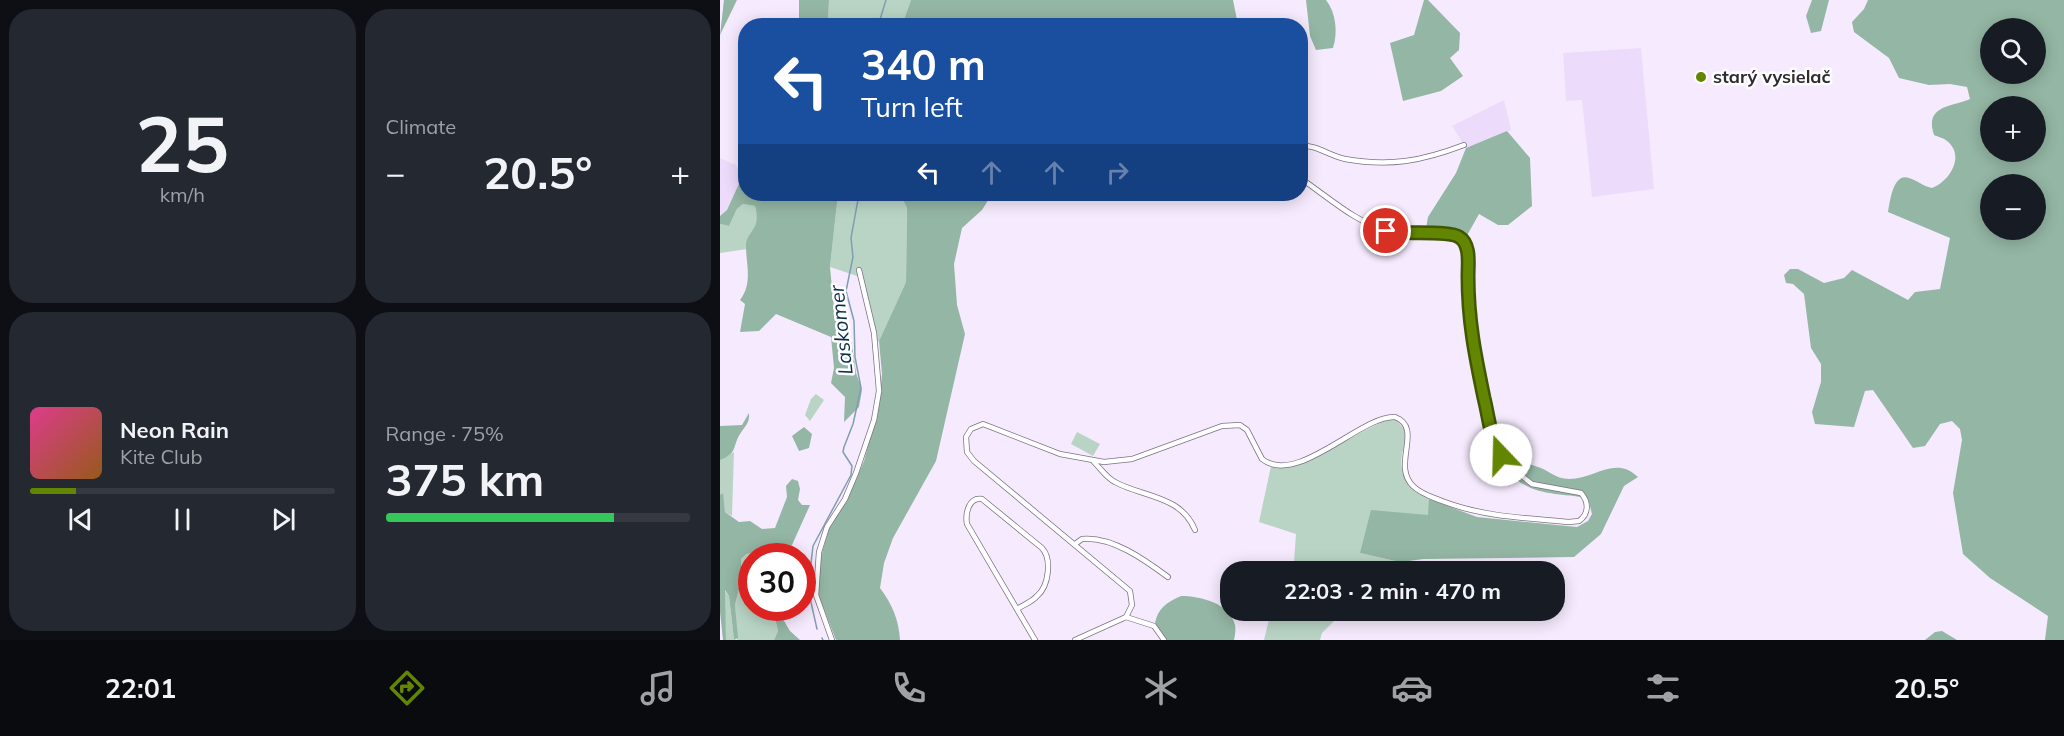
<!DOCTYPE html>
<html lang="en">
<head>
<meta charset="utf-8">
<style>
  body { margin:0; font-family:Mulish,sans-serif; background:#242831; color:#f1f3f6; height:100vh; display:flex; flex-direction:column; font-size:22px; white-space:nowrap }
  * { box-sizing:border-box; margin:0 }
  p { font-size:20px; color:#9ea1a6 }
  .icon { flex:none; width:33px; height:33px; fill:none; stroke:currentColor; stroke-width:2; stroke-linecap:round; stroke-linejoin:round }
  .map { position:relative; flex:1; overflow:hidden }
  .sheet { display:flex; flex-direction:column; gap:9px; padding:9px; background:#0d0f14; width:720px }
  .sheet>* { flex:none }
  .hud { position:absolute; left:18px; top:18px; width:570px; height:183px; border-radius:24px; box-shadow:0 3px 15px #0003; background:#1a4fa0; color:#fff; overflow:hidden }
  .fabs { position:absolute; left:1260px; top:18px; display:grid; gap:12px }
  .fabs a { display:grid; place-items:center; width:66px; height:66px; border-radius:50%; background:#171b24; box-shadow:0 3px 15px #0003; font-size:30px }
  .speed { position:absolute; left:18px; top:543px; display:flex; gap:12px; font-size:30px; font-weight:700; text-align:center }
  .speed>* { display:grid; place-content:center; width:78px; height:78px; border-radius:50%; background:#171b24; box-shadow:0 3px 15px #0003; line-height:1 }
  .speed .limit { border:9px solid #d22; background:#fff; color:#111 }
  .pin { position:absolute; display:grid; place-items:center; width:51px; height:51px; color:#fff; margin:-26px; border:3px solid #fff; border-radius:50%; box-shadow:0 2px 6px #0007 }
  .me { position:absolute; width:66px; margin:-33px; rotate:339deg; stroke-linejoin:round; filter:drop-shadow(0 0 4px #0008) }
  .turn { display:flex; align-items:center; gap:21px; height:126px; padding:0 24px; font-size:27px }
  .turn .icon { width:78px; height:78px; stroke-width:2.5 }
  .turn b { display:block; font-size:42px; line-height:51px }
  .lanes { display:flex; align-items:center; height:57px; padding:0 24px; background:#0003; justify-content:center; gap:30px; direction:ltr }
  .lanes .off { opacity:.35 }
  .big { font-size:45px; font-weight:700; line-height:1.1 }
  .sheet .card { flex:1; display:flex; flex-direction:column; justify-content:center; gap:9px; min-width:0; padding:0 21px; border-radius:24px; background:#242831 }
  .sheet .dial { align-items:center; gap:0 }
  .dial b { font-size:78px; line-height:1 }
  .song { display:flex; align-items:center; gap:18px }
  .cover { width:72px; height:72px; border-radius:9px; background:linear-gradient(135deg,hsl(330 70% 55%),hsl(30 70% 35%)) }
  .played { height:6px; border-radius:3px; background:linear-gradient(90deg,#628502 15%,#363941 15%) }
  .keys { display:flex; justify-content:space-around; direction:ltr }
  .heat { display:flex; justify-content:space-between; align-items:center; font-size:33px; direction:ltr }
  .charge { height:9px; border-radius:4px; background:linear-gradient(90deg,#34c759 75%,#363941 0) }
  .sheet .tiles { flex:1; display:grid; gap:9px; grid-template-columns:repeat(2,1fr) }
  .trip { position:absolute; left:500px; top:561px; width:345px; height:60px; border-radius:24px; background:#171b24; box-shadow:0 3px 15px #0003; font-weight:700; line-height:60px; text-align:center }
  .menu { display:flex; height:96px; justify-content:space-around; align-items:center; background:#090b0e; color:#9ea1a6 }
  .menu .icon { width:42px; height:42px }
  .menu .current { color:#628502 }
  .menu b { font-size:27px; color:#f1f3f6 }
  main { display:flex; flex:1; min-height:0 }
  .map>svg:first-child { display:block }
  .built { fill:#ecdbfa }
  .green { fill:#b9d4c5 }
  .forest { fill:#94b6a4; fill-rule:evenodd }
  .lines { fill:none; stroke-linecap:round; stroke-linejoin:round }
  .stream { stroke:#819db3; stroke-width:1.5 }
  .minor-casing { stroke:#7d7186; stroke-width:6 }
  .minor { stroke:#fff; stroke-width:4.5 }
  .route-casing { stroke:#405601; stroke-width:15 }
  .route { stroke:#628502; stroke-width:10 }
  .poi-dot { fill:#628502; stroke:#fdfdfd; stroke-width:2 }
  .labels { text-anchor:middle; stroke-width:5; stroke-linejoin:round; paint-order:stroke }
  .poi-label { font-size:18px; font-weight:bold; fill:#2f2a33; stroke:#fdfdfd; text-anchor:start }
  .water-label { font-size:20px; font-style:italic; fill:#082e46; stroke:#fdfdfd }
</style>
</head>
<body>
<main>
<section class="sheet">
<div class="tiles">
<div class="card dial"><b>25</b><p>km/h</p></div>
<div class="card"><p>Climate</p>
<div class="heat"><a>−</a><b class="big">20.5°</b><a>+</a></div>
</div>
<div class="card">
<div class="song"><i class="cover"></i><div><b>Neon Rain</b><p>Kite Club</p></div></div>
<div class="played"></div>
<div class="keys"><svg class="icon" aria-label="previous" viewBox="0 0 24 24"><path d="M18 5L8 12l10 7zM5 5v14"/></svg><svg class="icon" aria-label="pause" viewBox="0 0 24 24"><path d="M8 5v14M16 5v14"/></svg><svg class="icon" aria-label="next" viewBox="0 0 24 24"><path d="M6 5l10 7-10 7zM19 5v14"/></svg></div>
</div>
<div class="card"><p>Range · 75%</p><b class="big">375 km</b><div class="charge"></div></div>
</div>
</section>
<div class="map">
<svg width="1344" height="640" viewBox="0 0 1344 640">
  <rect width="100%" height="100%" fill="#f6ebfe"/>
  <g class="built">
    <polygon points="921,48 934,189 872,197 862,100 846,101 843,53"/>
    <polygon points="784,100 791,130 746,148 732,126"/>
    <polygon points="0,158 16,165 22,177 7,210 0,216"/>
  </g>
  <g class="green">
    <polygon points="109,0 191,0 182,25 108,26"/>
    <polygon points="118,194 180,194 187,208 186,282 159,341 155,341 140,277 110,267"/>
    <polygon points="23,204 35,206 38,218 27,249 0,253 0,224 9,226 17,209"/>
    <polygon points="96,394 104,400 90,421 85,415 91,399"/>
    <path d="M667,420H676L685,430C687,439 684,446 682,454C678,477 692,488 709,499V515L640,553L675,561V563L660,566L656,571H559L560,562H574L576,534L539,522L551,466C595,465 628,436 667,420Z"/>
    <polygon points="357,432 380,444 373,456 351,444"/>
    <polygon points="14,452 12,516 5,512 2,493 0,497 0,460"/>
    <polygon points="72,545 67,556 32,556 32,608 60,608 60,614 55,618 58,631 54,640 17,640 15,605 21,581 21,559 25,554"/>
    <polygon points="4,590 9,596 14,640 6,640"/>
    <polygon points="551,611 551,610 624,611 602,633 600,640 544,640"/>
  </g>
  <g class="forest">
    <polygon points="4,0 17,0 0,35"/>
    <polygon points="79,0 109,0 108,25 79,25"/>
    <polygon points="191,0 513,0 518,25 182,25"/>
    <path d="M586,0H606C616,12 618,33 613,48L596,50L590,36Z"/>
    <polygon points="704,0 708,0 740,33 739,50 730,58 743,76 721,91 683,101 670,43 694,35"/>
    <polygon points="1092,0 1109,0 1101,31 1091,33 1086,16"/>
    <path d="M1148,0H1344V640H1325L1328,616L1270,578L1243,554L1233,493L1242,440L1240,429L1232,421L1220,424L1205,446L1193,448L1153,390L1145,391L1134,427L1095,424L1092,412L1101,382V364L1091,348L1084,294L1073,284L1066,283L1064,275L1070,269H1078L1104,283L1124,278L1132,270L1188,300L1195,292L1220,289L1230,238L1168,212C1170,202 1173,172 1189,178C1197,180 1202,186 1212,188C1229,182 1246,156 1227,141C1224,138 1218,137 1214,135C1204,105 1232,107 1250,99L1247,87L1230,84L1209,85L1179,78L1169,58L1134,32L1132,22L1144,9ZM1270,28H1316V74H1270ZM1270,106H1316V152H1270ZM1270,184H1316V230H1270Z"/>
    <polygon points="787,131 810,158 812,206 788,225 778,225 759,214 745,239 740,235 705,234 708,217 736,173 746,148"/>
    <path d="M25,169L26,194H118L110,267L114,308L132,344L136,373L142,390L139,407L124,422L125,397L111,383L114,368L111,337L56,314L39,331L20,332L25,304L20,300C33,283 26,265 26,246C26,231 42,230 35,206L23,204L17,209L9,226L0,224V216L7,210L22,177L19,171Z"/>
    <path d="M180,194H272L262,210L242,228L234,264L237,305L245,334L216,461L173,538L164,563L160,588C172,604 179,620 180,640H116L98,594L99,564L109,528L130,493L144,461L159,405L162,374L159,341L186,282L187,208Z"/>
    <path d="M29,413C30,423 25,426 20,434C12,447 18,453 0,460V426L22,425Z"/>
    <polygon points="84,427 92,434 89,448 79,451 72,436"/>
    <path d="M785,455C796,461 804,462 815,466C828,469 835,479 849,479C875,479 895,455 918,477L904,486L881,534L854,557L703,559L675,563V561L640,553L651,510L708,515L709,499L757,517L857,527L868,521L872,514L868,498C834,492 811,497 784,469Z"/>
    <polygon points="72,479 78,481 80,489 78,500 82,505 90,505 72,545 26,554 21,559 21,581 15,605 18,638 14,640 9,596 5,590 6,640 3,640 0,612 0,495 3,493 5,512 19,522 30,521 42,529 55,528 67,497 66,486"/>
    <path d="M461,596C480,596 510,603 515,625C516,629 515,636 514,640H447L435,623C438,608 447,602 461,596Z"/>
    <polygon points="60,614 70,631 80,640 54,640 58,631 55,618"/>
    <polygon points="1222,631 1237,640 1205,640 1215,632"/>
  </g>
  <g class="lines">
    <g class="stream">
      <polyline points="158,26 166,0"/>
      <polyline points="97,629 88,589 93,546 131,475 132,466 123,452 124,447 133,424 141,388 135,357 134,321 126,291 133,257 131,238 139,194"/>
      <polyline points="102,638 103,640"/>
    </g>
    <g class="minor-casing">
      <g id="minor">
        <path d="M580,146C595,144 610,156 625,159C670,167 702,161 744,145"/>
        <path d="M374,462C381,469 387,478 395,482C422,497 461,495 475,530"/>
        <path d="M355,544L362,539C392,536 425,560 448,577"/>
        <path d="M297,609C303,605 312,602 317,596C329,586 332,559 322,548L262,499C249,497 245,513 247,524L315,640"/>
        <polyline points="406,617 434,626 444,640"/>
        <polyline points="112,640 96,595 99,552 107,527 125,499 136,473 154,420 159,391 154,333 139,270"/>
        <path d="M355,640L406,617L412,605L410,591L254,461L247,452L246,437L251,429L263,424L340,454L384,462L412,459L502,426L520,425L527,430L542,459C577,487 641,415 675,417C704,428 671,465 693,486C701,494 712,497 722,501C764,517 805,518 849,522L859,521C869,514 869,502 861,493L812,484L791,467L777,448L750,331L748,255L742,239C726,228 689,237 668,231C636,223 607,196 580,178"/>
      </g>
    </g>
    <use href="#minor" class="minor"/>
  </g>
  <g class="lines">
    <g class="route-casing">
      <path id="route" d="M666,231C684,235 729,230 739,237C751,244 748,264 748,276C748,320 755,355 764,398C769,418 770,438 781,455"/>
    </g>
    <use href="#route" class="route"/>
  </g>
  <circle class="poi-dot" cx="981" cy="77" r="6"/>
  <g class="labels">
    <g class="poi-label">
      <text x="993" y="83">starý vysielač</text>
    </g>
    <g class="water-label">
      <text transform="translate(121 330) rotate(-96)" y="7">Laskomer</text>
    </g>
  </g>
</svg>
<div class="fabs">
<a><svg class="icon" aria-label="search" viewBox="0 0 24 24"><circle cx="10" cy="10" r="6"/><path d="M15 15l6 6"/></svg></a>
<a>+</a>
<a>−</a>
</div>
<div class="speed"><div class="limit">30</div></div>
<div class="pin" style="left:666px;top:231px;background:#d93025"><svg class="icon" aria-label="arrive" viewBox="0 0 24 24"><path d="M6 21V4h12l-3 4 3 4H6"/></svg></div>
<svg class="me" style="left:781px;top:455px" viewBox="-20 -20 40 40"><circle r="19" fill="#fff"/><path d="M0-13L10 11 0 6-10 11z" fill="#628502"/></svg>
<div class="trip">22:03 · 2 min · 470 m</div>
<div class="hud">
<div class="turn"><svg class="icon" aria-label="left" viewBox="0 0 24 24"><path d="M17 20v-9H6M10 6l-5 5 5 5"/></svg><div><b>340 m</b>Turn left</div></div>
<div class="lanes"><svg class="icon" aria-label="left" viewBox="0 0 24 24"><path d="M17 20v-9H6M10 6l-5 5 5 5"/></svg><svg class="icon off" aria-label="ahead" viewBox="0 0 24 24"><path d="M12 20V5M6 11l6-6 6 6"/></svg><svg class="icon off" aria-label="ahead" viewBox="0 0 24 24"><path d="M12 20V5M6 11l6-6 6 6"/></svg><svg class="icon off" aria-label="right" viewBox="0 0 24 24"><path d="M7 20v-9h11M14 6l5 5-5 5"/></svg></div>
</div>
</div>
</main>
<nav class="menu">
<b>22:01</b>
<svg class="icon current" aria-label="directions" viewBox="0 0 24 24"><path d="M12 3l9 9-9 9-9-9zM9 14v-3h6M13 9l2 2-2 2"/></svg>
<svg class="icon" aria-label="music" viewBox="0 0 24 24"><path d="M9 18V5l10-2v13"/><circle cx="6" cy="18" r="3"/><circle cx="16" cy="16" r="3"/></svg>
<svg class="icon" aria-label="phone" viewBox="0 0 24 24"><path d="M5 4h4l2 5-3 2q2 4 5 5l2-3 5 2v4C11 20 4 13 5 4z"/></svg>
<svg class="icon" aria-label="climate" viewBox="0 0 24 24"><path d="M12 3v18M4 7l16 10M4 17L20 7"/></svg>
<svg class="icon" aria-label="car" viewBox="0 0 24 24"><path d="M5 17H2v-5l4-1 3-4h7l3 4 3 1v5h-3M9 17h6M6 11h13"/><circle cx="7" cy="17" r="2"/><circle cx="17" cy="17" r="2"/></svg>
<svg class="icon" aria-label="filters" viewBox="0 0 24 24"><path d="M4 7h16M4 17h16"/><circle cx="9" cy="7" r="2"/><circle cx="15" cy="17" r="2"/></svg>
<b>20.5°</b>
</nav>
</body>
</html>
